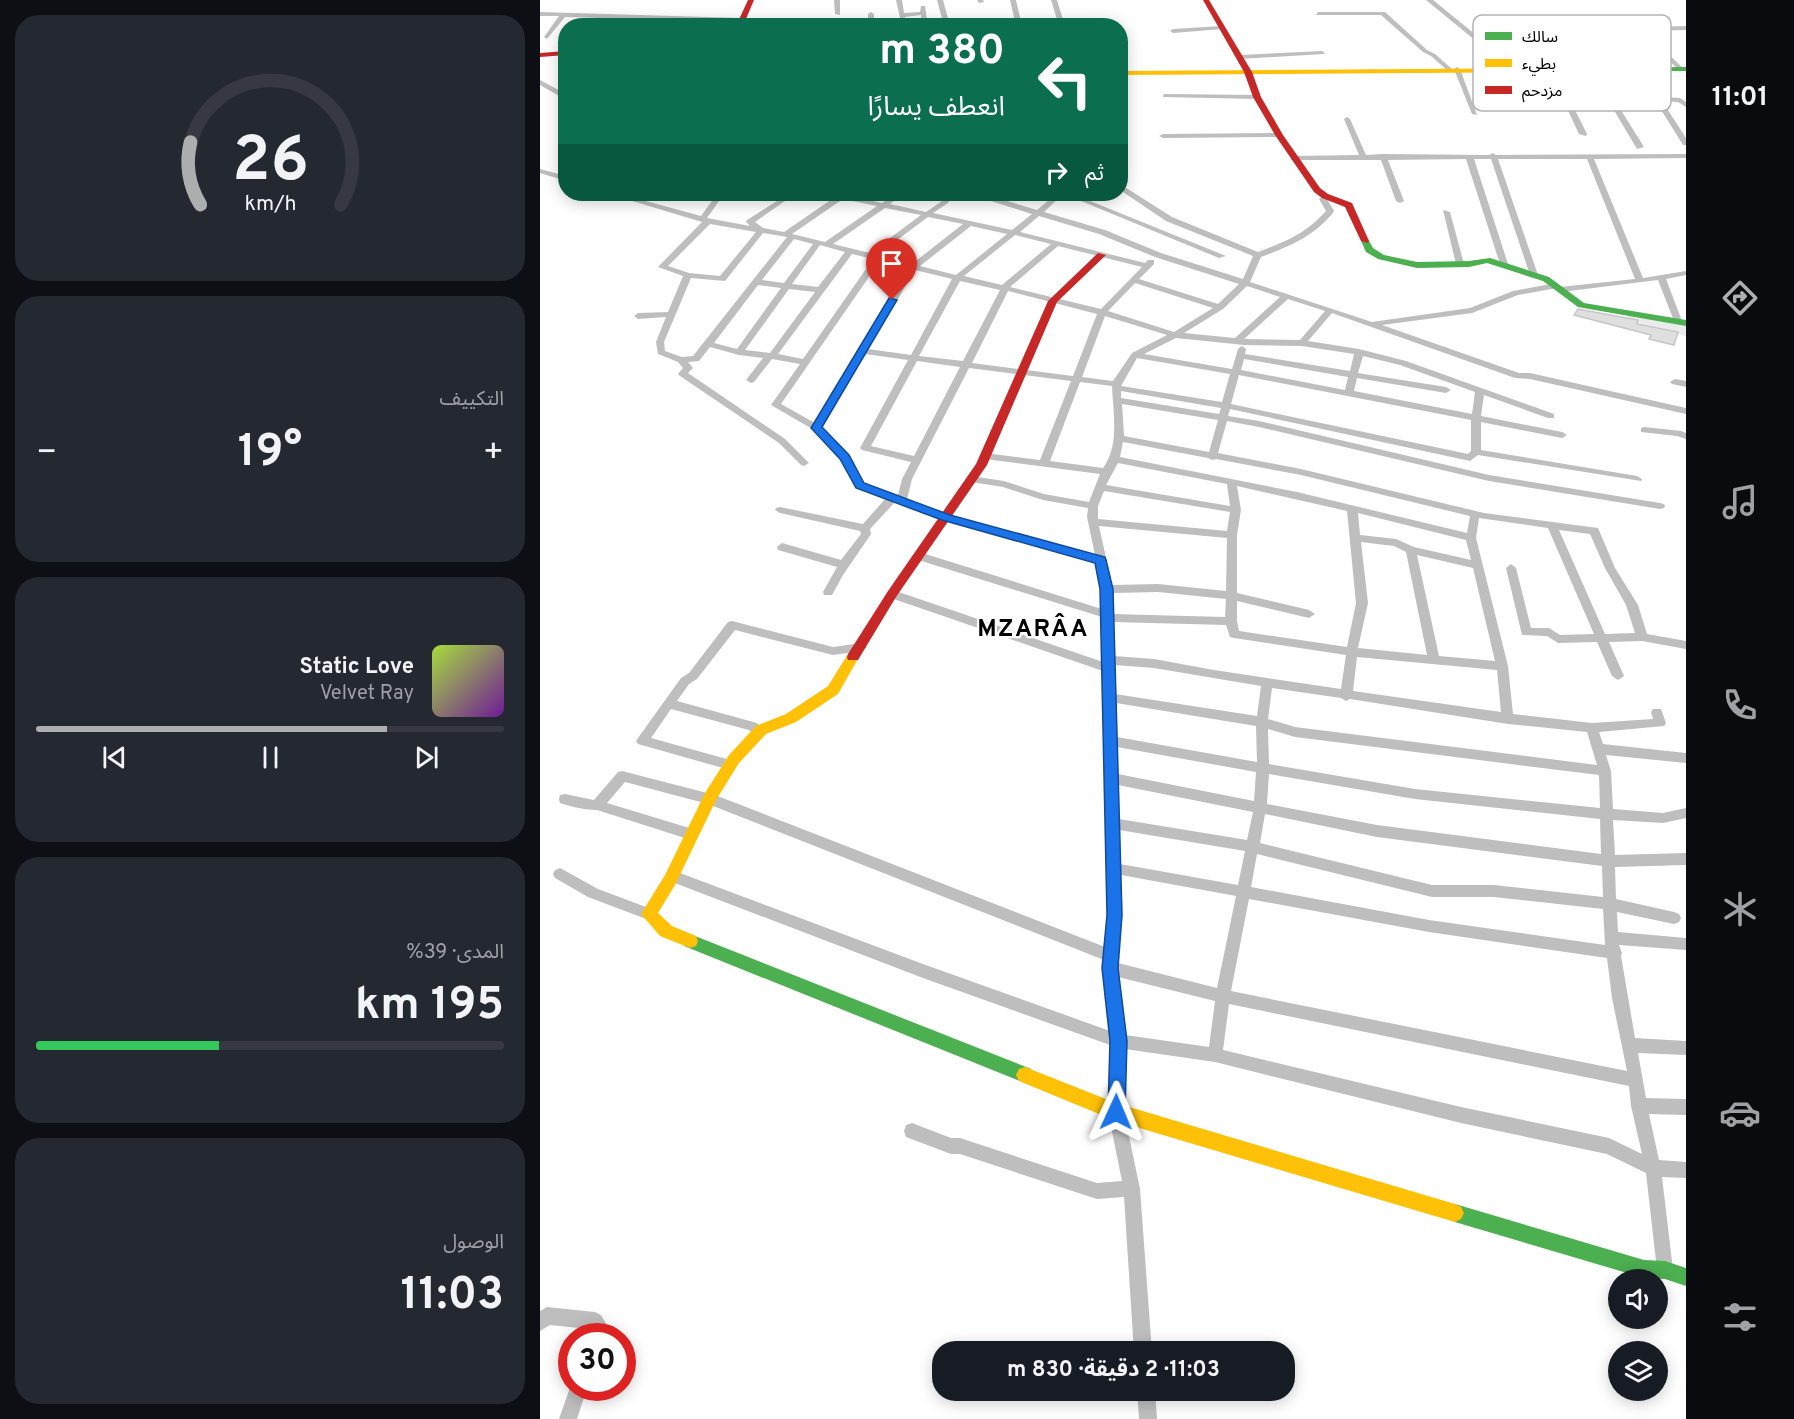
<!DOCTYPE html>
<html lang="ar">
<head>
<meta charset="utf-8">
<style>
  body { margin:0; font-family:Overpass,"Noto Sans Arabic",sans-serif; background:#242831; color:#f1f3f6; direction:rtl; height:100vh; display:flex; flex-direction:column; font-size:22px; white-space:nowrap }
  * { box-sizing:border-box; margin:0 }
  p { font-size:20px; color:#9ea1a6 }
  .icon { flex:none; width:33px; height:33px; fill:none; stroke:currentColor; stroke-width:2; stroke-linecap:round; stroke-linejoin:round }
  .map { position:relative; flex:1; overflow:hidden; direction:ltr }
  .side { display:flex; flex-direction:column; gap:15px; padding:15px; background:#0d0f14; width:540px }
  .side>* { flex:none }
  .banner { position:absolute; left:18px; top:18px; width:570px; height:183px; border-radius:24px; box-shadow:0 3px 15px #0003; direction:rtl; background:#0b6e4f; color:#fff; overflow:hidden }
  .controls { position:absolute; left:1068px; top:1269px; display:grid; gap:12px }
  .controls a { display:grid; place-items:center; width:60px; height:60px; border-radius:50%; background:#171b24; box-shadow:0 3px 15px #0003; font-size:30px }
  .speed { position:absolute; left:18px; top:1323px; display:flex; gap:12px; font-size:30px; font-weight:700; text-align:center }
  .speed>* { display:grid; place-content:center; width:78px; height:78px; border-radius:50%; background:#171b24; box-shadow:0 3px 15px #0003; line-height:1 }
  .speed .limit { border:9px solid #d22; background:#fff; color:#111 }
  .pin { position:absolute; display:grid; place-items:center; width:51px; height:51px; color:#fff; margin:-62px -26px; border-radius:50% 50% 50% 0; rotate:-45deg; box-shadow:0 0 6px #0007 }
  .pin .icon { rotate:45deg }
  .me { position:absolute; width:66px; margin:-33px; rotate:1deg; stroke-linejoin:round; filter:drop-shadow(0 0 4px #0008) }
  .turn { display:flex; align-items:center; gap:21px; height:126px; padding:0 24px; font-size:27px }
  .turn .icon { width:78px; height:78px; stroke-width:2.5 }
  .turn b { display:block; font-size:42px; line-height:51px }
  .then { display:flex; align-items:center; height:57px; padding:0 24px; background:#0003; gap:12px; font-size:22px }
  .big { font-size:45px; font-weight:700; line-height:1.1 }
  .side .tile { flex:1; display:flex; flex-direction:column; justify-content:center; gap:9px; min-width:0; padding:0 21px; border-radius:24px; background:#242831 }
  .side .dial { align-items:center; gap:0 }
  .dial svg { height:156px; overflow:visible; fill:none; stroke:#363941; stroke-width:7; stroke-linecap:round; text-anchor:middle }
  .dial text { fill:#f1f3f6; stroke:none }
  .song { display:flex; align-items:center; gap:18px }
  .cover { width:72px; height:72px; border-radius:9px; background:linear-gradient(135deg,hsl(80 70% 55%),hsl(280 70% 35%)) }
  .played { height:6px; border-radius:3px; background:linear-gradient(90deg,#adaeaf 75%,#363941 75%) }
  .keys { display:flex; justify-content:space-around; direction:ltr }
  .heat { display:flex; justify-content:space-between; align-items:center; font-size:33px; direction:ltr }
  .charge { height:9px; border-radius:4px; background:linear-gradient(90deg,#34c759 39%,#363941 0) }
  .trip { position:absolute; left:392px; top:1341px; width:363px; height:60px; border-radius:24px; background:#171b24; box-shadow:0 3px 15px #0003; font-weight:700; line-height:60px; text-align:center; direction:rtl }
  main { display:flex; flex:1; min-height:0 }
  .tab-bar { display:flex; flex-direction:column; width:108px; justify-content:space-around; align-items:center; background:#090b0e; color:#9ea1a6 }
  .tab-bar .icon { width:42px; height:42px }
  .tab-bar .current { color:#adaeaf }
  .tab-bar b { font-size:27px; color:#f1f3f6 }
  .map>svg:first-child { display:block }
  .green { fill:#ebebeb }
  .building { fill:#dfdfdf; stroke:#c6c6c6; stroke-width:1.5 }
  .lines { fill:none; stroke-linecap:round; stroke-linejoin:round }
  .street { fill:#bebebe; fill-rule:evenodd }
  .fast { fill:#4caf50; fill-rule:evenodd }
  .slow { fill:#ffc107; fill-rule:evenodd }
  .jam { fill:#c62828; fill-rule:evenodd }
  .route { fill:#1a73e8; stroke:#114b97; stroke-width:1.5 }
  .labels { text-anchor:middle; stroke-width:4.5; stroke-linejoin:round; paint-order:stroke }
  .district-label { font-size:24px; font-weight:bold; letter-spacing:1.5px; fill:#000; stroke:#fff }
  .key { fill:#fff; stroke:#b2b2b2; stroke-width:1.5 }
  .key-label { font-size:16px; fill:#000 }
</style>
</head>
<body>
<main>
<nav class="tab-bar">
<b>11:01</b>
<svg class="icon current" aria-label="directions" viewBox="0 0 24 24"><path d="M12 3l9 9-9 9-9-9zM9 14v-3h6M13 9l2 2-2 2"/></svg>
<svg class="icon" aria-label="music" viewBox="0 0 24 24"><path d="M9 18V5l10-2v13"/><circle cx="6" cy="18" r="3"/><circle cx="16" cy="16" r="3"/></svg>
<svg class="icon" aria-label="phone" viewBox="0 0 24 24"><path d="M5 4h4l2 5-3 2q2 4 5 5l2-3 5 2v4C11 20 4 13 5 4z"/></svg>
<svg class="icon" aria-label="climate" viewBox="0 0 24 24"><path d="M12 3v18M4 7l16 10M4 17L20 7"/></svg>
<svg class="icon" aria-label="car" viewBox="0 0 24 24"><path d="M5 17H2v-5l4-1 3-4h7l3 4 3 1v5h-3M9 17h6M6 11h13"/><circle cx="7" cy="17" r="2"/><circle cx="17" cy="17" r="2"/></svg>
<svg class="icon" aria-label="filters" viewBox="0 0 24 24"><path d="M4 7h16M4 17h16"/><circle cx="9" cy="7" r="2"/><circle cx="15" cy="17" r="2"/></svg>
</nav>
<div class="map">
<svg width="1146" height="1419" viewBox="0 0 1146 1419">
  <rect width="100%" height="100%" fill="#fff"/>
  <polygon class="green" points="1089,315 1146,326 1146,336 1101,327 1100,322 1088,320"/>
  <polygon class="building" points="1038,309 1098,320 1097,324 1138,332 1134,345 1109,339 1111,335 1034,315"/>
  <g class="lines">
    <g class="street">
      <polygon points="294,0 300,0 300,15 295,14"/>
      <polygon points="356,0 362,0 364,13 380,12 381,6 385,6 388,26 382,26 381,15 365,17 365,22 361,22"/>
      <polygon points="397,0 403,0 410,26 404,26"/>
      <polygon points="437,0 443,0 444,2 439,3"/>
      <polygon points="470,0 476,0 482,26 476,26"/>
      <polygon points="511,0 517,0 525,26 519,26"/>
      <polygon points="886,0 893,0 936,35 1000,30 1094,28 1084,18 1087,16 1101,27 1146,26 1146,30 1104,31 1144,69 1139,70 1097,31 1006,34 1049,68 1054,67 1104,147 1097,149 1049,68 1044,69 999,34 940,38 979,68 974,69 953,55"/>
      <polygon points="0,12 201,18 204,20 201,22 25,17 7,39 4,37 19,16 0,16"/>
      <polygon points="331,12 334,14 334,26 328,26 328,14"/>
      <polygon points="778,12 845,12 887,50 895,54 912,69 907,70 891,56 883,52 841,15 776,15"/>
      <polygon points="681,26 683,29 633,33 630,31 633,29"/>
      <polygon points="25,51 26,51 26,67 21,64 22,53"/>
      <polygon points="782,51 785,53 784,54 699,59 696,57 699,55"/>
      <polygon points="580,59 583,61 587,74 582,73"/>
      <polygon points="1011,66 1014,68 1047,134 1046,136 1039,134 1008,68"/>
      <polygon points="917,67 920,69 937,115 932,114 914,69"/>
      <polygon points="1100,67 1104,67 1124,97 1140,98 1146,102 1146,107 1138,102 1122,101 1146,138 1146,145 1143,145 1115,100 1118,98 1099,68"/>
      <polygon points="0,80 26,94 26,98 21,97 0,85"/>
      <polygon points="625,94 717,95 720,97 717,99 623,97 623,95"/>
      <polygon points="580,95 583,96 583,98 580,99"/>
      <path d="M807,117L810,119L826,155L843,154L949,155L953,153L956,155L1146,154V158L1054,159L1103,278L1146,271V275L1126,279L1142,321L1141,323L1134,321L1118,280L1021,292L1017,288L978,295L932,313L842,325L979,373H990L1146,408V414L990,379L975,378L792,313L768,341L819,349L866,361L1014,414V418H1008L944,395L941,416L1022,432L1027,435L1022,438L941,422V450L1097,476L1102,479L1101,481L938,455L930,461L690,409L688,416L719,421L949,475L1120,503L1124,504L1125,506L1124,508L1120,509L949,481L719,427L687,421L678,453L761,469L944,513L1058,528L1075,568L1098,605L1107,634L1146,641V649L1102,641L1069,642L1084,676L1078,680L1072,676L1057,642L1018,643L1007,636L982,635L966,568L971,564L976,568L991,628H1009L1020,635L1054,634L1008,528L939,518L936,538L968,666L973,714L1052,723L1113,719L1111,712L1113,709H1121L1126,723L1124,726L1059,732L1063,744L1146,753V763L1066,755L1071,771L1073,809L1123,813L1146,808V818L1123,823L1073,820L1075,855L1146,853V865L1075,867L1076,899L1134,912L1139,914L1141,918L1139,922L1134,924L1077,912L1078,932L1146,938V950L1079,945L1082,953L1081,956L1095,1038L1146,1041V1055L1098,1053L1106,1098L1146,1099V1115L1109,1114L1119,1160L1146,1162V1178L1122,1177L1133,1270L1131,1276L1125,1278L1119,1276L1117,1270L1106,1173L1067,1154L921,1123L675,1062L585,1049L584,1112L600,1189L612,1352H594L584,1197L557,1199L420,1154H411L366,1137L364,1131L366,1125L372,1123L411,1138H420L557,1183L582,1181L568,1112L570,1045L383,978L127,880L125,876L127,872L132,870L383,964L570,1031L564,960L168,804L85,782L67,803L156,830L158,834L156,838L151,840L57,810C44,810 33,807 20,803L19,799L20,795L25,794L54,800L78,772L82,771L175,795L565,947L568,915L566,827L565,823L566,820L565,781L564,778L565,744L563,741L565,738L564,700L562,697L563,671L348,597L346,594L352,590L356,591L563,662L562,617L375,559L374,556L379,552L562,609V589L556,563L402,519L355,502L330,529L331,534L303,575L292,595H284L283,592L297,567L238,550L237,547L242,543L301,560L321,534L320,531L240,513L235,510L236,508L240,507L323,524L346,498L316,487L301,459L274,430L231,405L260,364L232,359L214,382L211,383L206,380L223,358L199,355L170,347L159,361L148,362L153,368L148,373L245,439L269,463L264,466L261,465L239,443L140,376L138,374L143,368L138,362L118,354L116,342L126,317L98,319L94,316L98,313L128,312L143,276L118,267L162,222L69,194H80L161,216L177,194H184L167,218L210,226L206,222L207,220L248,194H255L215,222L223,228L244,232L295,197L287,196V194H302L342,203L356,194H363L350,204L386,212L405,199L409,201L408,203L393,213L472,230L492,214L435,196V194H444L497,210L516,194H523L504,212L565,230L621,253L703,279L713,256L626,221L580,190V184L632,217L718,252C747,241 765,234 786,211L779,199L785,194L789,196L787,199L794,211L793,213C771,238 752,245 721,257L710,282L832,322L930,308L973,291L1016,283L1020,287L1095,279L1047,159H958L998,275L994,277L990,275L951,159H934L968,264L964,266L960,264L926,159L848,160L864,201L860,203L856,201L841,160H751V156H754L819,155L804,119ZM303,199L337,206L285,242L252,234ZM345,208L381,215L330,253L293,244ZM499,216L559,234L615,257L699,284L678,304L599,279L614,264V260H608L605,263L480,232ZM388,217L423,224L372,264L337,255ZM170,224L216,232L180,276L149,273L128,266ZM431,226L467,234L416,275L380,266ZM223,233L247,237L153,356L142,357L125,351L124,342L151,278L185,281ZM475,235L511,244L462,285L424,276ZM254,239L273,244L244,283L222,280ZM280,245L305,252L278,287L252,284ZM518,246L602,267L561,309L470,287ZM312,254L333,259L263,359L238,354ZM340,261L368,268L320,349L317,351L318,352L275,423L241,404ZM375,270L412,279L371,355L328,349ZM420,281L460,290L423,361L379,356ZM595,283L673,308L634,332L568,311ZM218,285L241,288L197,349L174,343ZM707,286L740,297L695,338L644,333L683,309ZM249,289L275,292L230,353L205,350ZM468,291L557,314L533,376L432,363ZM748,299L785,311L760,340L704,339ZM565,316L627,335L592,353L573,381L542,377ZM636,338L704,345L762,346L814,354L810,371L705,354L706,349L702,346L698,349L692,369L604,354ZM325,354L368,360L320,448L322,450L371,462L362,479L358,495L324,483L308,455L282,428ZM823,356L860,365L935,392L932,414L814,391L817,378L906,393L911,390L906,387L818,373ZM597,358L690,374L682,402L581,386ZM704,359L808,377L805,390L701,370ZM377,361L420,367L374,456L331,446ZM429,368L531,381L500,460L445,453L440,456L445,459L560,474L549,502L504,494L464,481L431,476L426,479L431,482L463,487L503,500L548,508L547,517L555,555L410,515L367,499L372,479ZM699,375L931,420V451L928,454L691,404ZM540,382L572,386C573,413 580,445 563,468L510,461ZM581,391L681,408L679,414L581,398ZM582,404L678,420L669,452L584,436ZM583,442L668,458L672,460L676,459L761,475L930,516L927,533L757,492L580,457ZM578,463L687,484L690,506L566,485ZM697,486L807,511L816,603L807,647L699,631L697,621V601L769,618L775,614L769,610L697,593V535L701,510ZM564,491L690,512L687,531L558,519V506ZM818,513L926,540L931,560L874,547L856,539L820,535ZM559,526L687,538L686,591L618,584L572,585ZM1019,530L1050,534L1065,568L1086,605L1095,633L1065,634ZM821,542L854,546L866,552L887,655L818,648L828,603ZM877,555L933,568L955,661L899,656ZM618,592L686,599L685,617L573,614V593ZM573,622L686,625L690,637L694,638L806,655L801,689L674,670L614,659L574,656ZM817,657L957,670L961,712L813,691ZM575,665L614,668L721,686L717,716L575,694ZM732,688L801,698L806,701L810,699L968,724L1047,732L1057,765L755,727L728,719ZM576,703L716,726L717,762L577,737ZM728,729L755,737L1059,775L1060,808L875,789L729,764ZM577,747L716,772L714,801L578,774ZM729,774L875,799L1060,819L1061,854L837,825L727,804ZM578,785L713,812L707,840L579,819ZM725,814L837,837L1062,866L1063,897L954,885H892L720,843ZM579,830L705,851L698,885L580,864ZM717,854L892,897H954L1063,909L1065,945L889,920L711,887ZM581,875L696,896L677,988L578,963L582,915ZM709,899L889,932L1067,958L1072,998L1087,1071L691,991ZM578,977L675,1001L669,1047L585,1035ZM689,1004L1089,1086L1091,1106L1102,1154L1069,1138L921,1107L683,1050Z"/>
      <polygon points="739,133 742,133 742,137 623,138 619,136 623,134"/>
      <polygon points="0,169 26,176 26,181 0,173"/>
      <polygon points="524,194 533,194 686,256 679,258"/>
      <polygon points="903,210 910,212 924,264 923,266 916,264"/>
      <polygon points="1135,379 1146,381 1146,387 1132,384 1130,382"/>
      <polygon points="1104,427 1141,431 1146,433 1146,439 1137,436 1101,432 1101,428"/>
      <polygon points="192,621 293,647 321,643 327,647 321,651 293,655 195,630 157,679 149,684 137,701 217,723 225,732 223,735 219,737 209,730 131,709 111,738 194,761 196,765 194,769 190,770 98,744 96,741 98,738 141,678 149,673 188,622"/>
      <polygon points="20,868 58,889 114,910 116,914 114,918 109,920 48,897 15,878 13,874 15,870"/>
      <polygon points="7,1307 55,1312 61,1315 67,1325 63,1336 47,1336 48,1329 10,1325 0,1331 0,1311"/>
      <polygon points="32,1382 32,1388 47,1388 37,1419 19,1419"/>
      <polygon points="597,1390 615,1390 617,1419 599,1419"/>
    </g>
    <g class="fast">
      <polygon points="1146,67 1146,71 1032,72 1028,70 1032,68"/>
      <polygon points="822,239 828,239 833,248 844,255 877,262 929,261 950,258 1009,277 1044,303 1146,320 1146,326 1038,307 1003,281 947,263 929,267 877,268 838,259 826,252 821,241"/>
      <polygon points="150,934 491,1069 494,1075 491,1081 485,1083 144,946 142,941 144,936"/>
      <polygon points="915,1204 1104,1260 1125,1261 1146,1268 1146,1286 1125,1279 1104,1278 915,1222 909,1219 906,1213 909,1207"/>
    </g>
    <g class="slow">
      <polygon points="1035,68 1036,70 1032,72 580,75 580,71"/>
      <polygon points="313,652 319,657 298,694 256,722 226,734 199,763 176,800 135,885 118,913 132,926 156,936 158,941 156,946 150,948 120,936 101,914 125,875 165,793 189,755 216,726 246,714 288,686 308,654"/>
      <polygon points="485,1067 576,1103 915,1204 921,1207 924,1213 921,1219 915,1222 576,1121 479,1081 476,1075 479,1069"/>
    </g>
    <g class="jam">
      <polygon points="208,0 214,0 203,26 196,26"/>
      <polygon points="663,0 669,0 712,72 721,97 743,135 780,188 788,194 812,203 829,241 828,243 821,241 805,207 782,198 774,192 735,135 713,97 704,72"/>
      <polygon points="26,51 26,55 0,57 0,53"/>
      <polygon points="558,253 566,255 517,302 447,465 356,597 318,660 308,660 307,657 308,654 348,591 436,464 508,301"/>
    </g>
  </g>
  <polygon class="route" points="349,298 357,300 282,427 309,455 324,483 410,515 565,557 566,560 573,589 582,915 578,968 587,1041 585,1112 583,1118 576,1121 570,1118 568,1112 570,1041 562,968 567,915 560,589 555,563 402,520 316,488 300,459 271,428"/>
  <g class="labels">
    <g class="district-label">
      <text x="493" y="636">MZARÂA</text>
    </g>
  </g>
  <rect x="933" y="15" width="198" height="96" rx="9" class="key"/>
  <rect x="945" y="32" width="27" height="8" fill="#4caf50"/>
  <rect x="945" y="59" width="27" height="8" fill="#ffc107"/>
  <rect x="945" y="86" width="27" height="8" fill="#c62828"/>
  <g class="key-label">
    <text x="982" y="42">سالك</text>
    <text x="982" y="69">بطيء</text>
    <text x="982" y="96">مزدحم</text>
  </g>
</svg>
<div class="controls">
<a><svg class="icon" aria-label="sound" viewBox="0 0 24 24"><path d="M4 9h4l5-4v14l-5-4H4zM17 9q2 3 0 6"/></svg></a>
<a><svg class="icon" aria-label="layers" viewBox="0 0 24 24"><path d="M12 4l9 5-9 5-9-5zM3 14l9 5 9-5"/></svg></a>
</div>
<div class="speed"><div class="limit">30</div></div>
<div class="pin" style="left:352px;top:300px;background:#d93025"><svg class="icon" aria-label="arrive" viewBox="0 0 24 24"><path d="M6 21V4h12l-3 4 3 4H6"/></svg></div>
<svg class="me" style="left:576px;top:1112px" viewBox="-20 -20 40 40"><path d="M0-17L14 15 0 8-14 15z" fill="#1a73e8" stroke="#fff" stroke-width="4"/></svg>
<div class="trip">11:03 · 2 دقيقة · 830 m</div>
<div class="banner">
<div class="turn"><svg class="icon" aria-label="left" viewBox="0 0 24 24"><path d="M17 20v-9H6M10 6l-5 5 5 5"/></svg><div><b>380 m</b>انعطف يسارًا</div></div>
<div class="then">ثم<svg class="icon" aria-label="right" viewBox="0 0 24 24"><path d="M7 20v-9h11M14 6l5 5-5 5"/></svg></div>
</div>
</div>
<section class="side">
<div class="tile dial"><svg viewBox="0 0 100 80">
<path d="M14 69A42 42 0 1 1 86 69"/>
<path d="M14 69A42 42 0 0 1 9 37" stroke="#adaeaf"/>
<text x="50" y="56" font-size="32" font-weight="700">26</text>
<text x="50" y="72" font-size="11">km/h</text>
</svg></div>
<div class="tile"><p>التكييف</p>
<div class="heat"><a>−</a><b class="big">19°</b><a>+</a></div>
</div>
<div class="tile">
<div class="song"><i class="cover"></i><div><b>Static Love</b><p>Velvet Ray</p></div></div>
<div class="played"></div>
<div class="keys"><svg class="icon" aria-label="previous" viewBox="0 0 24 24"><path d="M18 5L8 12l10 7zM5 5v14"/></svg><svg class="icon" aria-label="pause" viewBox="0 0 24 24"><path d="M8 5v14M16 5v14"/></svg><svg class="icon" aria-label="next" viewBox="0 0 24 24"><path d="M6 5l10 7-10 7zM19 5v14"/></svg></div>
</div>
<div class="tile"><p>المدى · 39%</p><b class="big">195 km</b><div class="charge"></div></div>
<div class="tile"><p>الوصول</p><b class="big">11:03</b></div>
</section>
</main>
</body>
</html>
